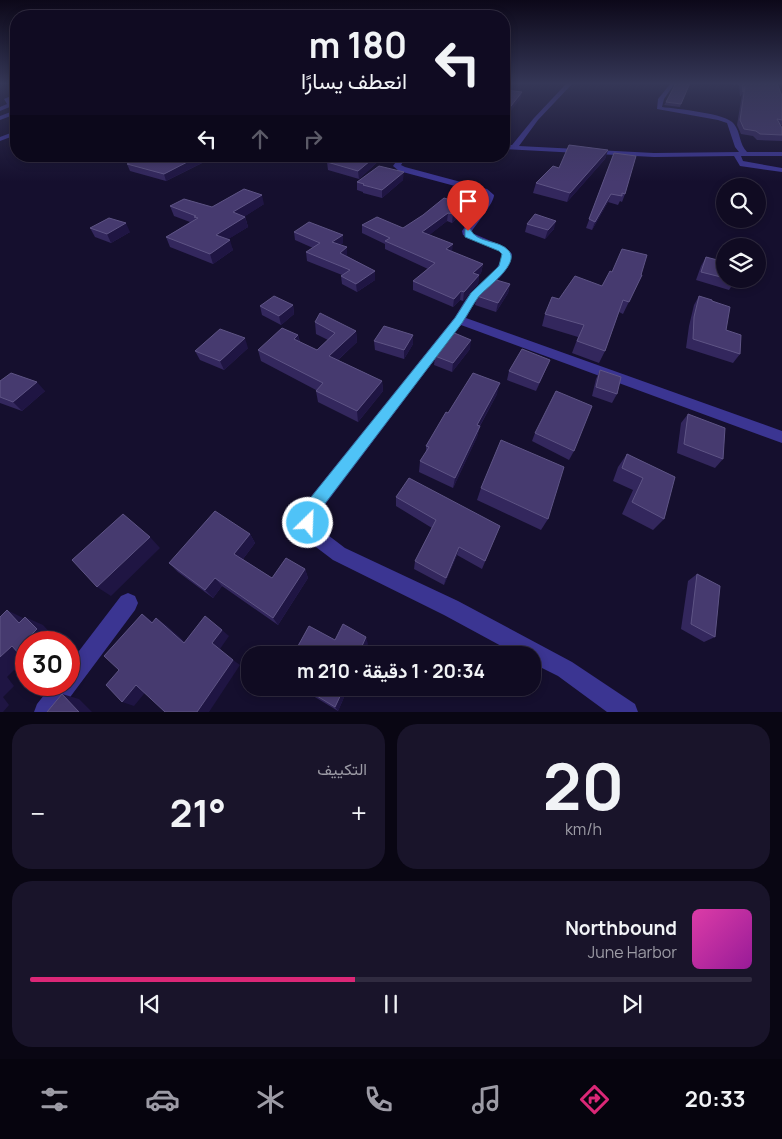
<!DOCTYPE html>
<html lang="ar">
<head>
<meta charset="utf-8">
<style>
  body { margin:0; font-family:Manrope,Vazirmatn,sans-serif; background:#19142a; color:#f1f3f6; direction:rtl; height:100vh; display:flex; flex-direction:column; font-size:19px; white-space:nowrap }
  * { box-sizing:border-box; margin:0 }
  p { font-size:16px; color:#9c9ba5 }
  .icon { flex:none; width:28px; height:28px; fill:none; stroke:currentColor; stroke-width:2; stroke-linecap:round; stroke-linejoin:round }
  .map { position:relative; height:712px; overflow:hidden; direction:ltr }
  .details { display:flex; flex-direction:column; gap:12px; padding:12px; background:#090613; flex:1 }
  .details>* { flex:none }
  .banner { position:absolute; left:10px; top:10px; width:500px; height:152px; border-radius:20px; box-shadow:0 2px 8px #0003,0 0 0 1px #302b40; direction:rtl; background:#100b22; color:#f1f3f6; overflow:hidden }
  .tools { position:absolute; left:716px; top:178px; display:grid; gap:10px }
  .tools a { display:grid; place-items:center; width:50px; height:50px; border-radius:50%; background:#100b22; box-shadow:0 2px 8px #0003,0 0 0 1px #302b40; font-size:25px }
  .speed { position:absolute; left:15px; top:631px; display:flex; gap:10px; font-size:25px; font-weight:700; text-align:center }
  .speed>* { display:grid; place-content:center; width:65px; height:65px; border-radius:50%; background:#100b22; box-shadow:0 2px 8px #0003,0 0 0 1px #302b40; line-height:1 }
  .speed .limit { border:8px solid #d22; background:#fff; color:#111 }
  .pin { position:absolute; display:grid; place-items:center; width:42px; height:42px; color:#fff; margin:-51px -21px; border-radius:50% 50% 50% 0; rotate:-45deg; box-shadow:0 0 5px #0007 }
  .pin .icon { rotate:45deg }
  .me { position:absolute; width:55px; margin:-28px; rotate:24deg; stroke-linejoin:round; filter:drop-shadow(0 0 4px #0008) }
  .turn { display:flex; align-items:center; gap:18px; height:105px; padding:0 20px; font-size:22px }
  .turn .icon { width:65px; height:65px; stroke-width:2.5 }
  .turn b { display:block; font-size:35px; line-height:42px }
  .lanes { display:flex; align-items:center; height:48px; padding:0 20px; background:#0003; justify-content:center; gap:25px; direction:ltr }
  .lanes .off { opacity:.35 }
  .big { font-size:38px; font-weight:700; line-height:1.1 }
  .details .tile { flex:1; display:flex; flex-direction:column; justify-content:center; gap:8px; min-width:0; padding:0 18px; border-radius:20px; background:#19142a }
  .details .dial { align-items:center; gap:0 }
  .dial b { font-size:65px; line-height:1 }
  .song { display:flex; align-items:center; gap:15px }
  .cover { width:60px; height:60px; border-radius:8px; background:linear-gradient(135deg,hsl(320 70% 55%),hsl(300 70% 35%)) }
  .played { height:5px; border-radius:2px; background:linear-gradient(90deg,#db2777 45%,#302b40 45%) }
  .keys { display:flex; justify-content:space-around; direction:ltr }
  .heat { display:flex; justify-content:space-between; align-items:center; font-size:28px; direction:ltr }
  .details .tiles { flex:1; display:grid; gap:12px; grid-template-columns:1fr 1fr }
  .tile:last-child { grid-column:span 2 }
  .trip { position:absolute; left:241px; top:646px; width:300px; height:50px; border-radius:20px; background:#100b22; box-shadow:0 2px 8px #0003,0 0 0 1px #302b40; font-weight:700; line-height:50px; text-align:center; direction:rtl }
  .dock { display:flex; height:80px; justify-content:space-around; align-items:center; background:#06040e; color:#9c9ba5 }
  .dock .icon { width:35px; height:35px }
  .dock .selected { color:#db2777 }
  .dock b { font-size:22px; color:#f1f3f6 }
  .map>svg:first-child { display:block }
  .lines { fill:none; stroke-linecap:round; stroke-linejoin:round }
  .minor { fill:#3b3592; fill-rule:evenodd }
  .wall { fill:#33275d }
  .shaded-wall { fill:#1f1543 }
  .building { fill:#463a6f; stroke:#5e5485 }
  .route { fill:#4fc3f7; stroke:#337fa1 }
</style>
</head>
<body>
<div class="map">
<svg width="782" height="712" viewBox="0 0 782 712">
  <rect width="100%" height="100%" fill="#150f2e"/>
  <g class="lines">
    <g class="minor">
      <path d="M565,83L572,84L538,120L519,146L654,153L739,152L735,147L727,123L718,120L657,109L658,99L671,83H675L664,99L662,107C676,109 727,113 734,124C741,133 739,144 747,152H782V156H741L743,161L782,168V172L740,166L734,156L654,157L504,149V145H512L534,118L566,84Z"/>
      <polygon points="16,94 16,98 9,101 12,106 0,111 0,107 7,104 4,99"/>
      <polygon points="16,110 16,114 0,120 0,116"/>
      <polygon points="16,131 16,135 0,141 0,137"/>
      <path d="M400,156H407L401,165L405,167L487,189L494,195C494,203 477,223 472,231V233L505,247L512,254C510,274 490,284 479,298C473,304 470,311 466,318L782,431V443L461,325L318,514L317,522L320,529L345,548L458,601L572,662L635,704L638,712H607L558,676L532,663V655H518L444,615L333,560L308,541L299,523L304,505L455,317C460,309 464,301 470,294C481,281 500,272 502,255L499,251L463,235L462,231L486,196L481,193L399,171L393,166Z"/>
      <polygon points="128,593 135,596 138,603 135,610 59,712 34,712 37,704 52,685 69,685 69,664 121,596"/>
    </g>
  </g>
  <g class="wall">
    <polygon points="730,83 777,83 782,96 782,125 781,125 782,128 782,141 757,140 753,136 741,134 737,125 742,94 740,97 739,85 729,84"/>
    <polygon points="666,102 681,104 680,107 664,105"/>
    <polygon points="608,150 605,159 567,202 533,193 536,183 559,168"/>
    <polygon points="614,153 625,194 622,202 620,201 618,205 608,202 592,230 586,228"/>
    <polygon points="384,156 359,179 328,170 327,162"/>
    <polygon points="206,161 166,181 130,171 127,164"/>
    <polygon points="403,180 382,198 363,193 363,192 357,190 357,182"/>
    <polygon points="264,204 245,216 248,227 228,239 233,250 213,264 170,247 166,237 190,222 174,216 170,206 212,207"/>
    <polygon points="465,204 464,212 452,223 447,221 429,235 452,252 483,264 481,273 479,275 478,284 463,301 460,300 453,307 413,290 413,281 428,269 385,249 385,244 362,233 362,225 403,228"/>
    <polygon points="527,224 554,229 545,239 525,232"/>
    <polygon points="90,228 130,232 111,243 95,237"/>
    <polygon points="294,232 343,243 340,245 347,256 375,271 375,280 357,292 342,284 341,276 342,275 307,261 306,252 313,248 295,240"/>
    <polygon points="706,257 735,281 729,290 696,280 701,266"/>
    <polygon points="641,275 642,275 623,314 619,312 605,351 599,363 572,353 578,337 542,326 545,314 559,299"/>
    <polygon points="510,284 508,293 496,312 475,305 477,296"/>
    <polygon points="699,296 712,301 726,330 740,354 733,363 686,348 689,326 694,305"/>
    <polygon points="293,305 294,314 281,325 262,315 260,306"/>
    <polygon points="315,322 356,331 357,342 338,360 382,381 383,391 358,422 318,402 316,391 316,390 261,361 258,350 298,335 300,342 317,350 328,340 316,334"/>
    <polygon points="374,341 413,344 404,359 375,350"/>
    <polygon points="248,348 224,370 200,360 195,351"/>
    <polygon points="470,349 452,372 434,365 435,356"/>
    <polygon points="550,360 546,369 536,391 507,380 509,371"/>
    <polygon points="600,370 617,394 612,403 592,396 596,379"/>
    <polygon points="0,381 45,391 22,411 0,403"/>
    <polygon points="497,394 480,426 477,437 453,488 419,472 420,461 426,452 426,446 448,413"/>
    <polygon points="688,414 723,459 715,468 677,453 681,423"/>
    <polygon points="535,433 574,451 569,460 532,441"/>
    <polygon points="627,454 675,477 664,519 653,530 622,514 633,490 613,481 618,467"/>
    <polygon points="481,488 548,519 541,530 477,500"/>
    <polygon points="396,497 500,526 482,569 457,555 444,585 414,569 415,561 432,528 396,506"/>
    <polygon points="250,534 255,543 243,559 272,578 305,569 308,578 278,625 222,586 213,598 178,572 169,563"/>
    <polygon points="697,574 715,637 704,642 681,629 688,581"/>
    <polygon points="300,688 348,688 338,711"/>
  </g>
  <g class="shaded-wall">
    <polygon points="522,92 521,98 504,120 504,115"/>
    <polygon points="608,150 605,159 567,202 570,193"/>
    <polygon points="199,156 204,156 206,161 166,181 164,174"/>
    <polygon points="376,156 384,156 359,179 358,171"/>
    <polygon points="404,172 403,180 382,198 382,190"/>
    <polygon points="611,194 608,202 592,230 595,222"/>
    <polygon points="262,195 264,204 236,222 233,212"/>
    <polygon points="465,204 464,212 452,223 453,214"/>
    <polygon points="448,213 447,221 422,241 422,232"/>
    <polygon points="245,217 248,227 219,245 216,235"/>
    <polygon points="556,221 554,229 545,239 548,230"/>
    <polygon points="126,223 130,232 111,243 107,234"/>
    <polygon points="343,235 343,243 333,250 332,242"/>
    <polygon points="230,240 233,250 213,264 210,254"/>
    <polygon points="453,244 452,252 446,249"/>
    <polygon points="347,247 347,256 340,261 340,253"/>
    <polygon points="483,264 481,273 472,282 473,273"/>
    <polygon points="375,271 375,280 357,292 356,284"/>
    <polygon points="479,275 478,284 463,301 464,292"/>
    <polygon points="510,284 508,293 496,312 498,303"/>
    <polygon points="461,291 460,300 453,307 454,299"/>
    <polygon points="293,305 294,314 281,325 279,316"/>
    <polygon points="356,331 357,342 330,367 329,356"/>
    <polygon points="298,335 300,346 294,339"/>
    <polygon points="413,335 413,344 404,359 404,350"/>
    <polygon points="245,338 248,348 224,370 220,361"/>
    <polygon points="471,340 470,349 452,372 453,363"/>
    <polygon points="382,381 383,391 358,422 357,411"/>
    <polygon points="37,382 45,391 22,411 13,402"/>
    <polygon points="500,383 497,394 474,436 477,425"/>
    <polygon points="480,426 477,437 453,488 455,478"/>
    <polygon points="250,534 255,543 240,563 234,554"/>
    <polygon points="150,537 160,548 111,596 97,587"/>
    <polygon points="459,547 457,555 444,585 446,578"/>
    <polygon points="305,569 308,578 278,625 273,618"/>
    <polygon points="215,578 222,586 213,598 205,590"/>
    <polygon points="7,610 25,619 25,617 43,625 54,637 49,642 36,642"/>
    <polygon points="142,614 152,621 162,630 152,623"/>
    <polygon points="156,618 166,625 193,649 184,643"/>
    <polygon points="222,630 229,636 220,649 212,643"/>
    <polygon points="366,637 368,644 363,655 358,655"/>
    <polygon points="12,646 26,658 7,677 14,686 3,697 9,705 3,712 0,712 0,657"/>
    <polygon points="233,660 240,665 209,712 197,712"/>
    <polygon points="136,685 148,689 134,706 122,702"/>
    <polygon points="344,688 348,688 338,711 335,707"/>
    <polygon points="62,694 79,699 92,712 79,712"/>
  </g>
  <g class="building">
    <polygon points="676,83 690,83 681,104 666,102"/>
    <polygon points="742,83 777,83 782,96 782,120 777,119 782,128 782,135 760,134 756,131 744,129 740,120 745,86 743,92"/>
    <polygon points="506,90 522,92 504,115 504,92"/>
    <polygon points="569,145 608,150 570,193 536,183 553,166 559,168"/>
    <polygon points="614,153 636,156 625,194 622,193 622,196 611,194 595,222 589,219"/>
    <polygon points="142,156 199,156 164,174 127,164"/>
    <polygon points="338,156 376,156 358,171 327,162"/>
    <polygon points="379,166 404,172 382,190 363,185 364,184 357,182"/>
    <polygon points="244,189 262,195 233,212 245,217 216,235 230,240 210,254 166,237 198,218 194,217 196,216 170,206 184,199 212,207"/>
    <polygon points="444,198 465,204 453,214 448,213 422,232 453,244 446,249 483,264 473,273 479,275 464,292 461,291 454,299 413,281 435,263 385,241 390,238 362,225 377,217 403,228 423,215"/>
    <polygon points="535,214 556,221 548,230 527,224"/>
    <polygon points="109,218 126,223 107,234 90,228"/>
    <polygon points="309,222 343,235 332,242 347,247 340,253 375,271 356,284 341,276 350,270 306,252 320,243 294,232"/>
    <polygon points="622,249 647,255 641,275 642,275 629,302 623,300 605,351 577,341 584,325 545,314 552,297 559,299 575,276 602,286 610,271 612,272"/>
    <polygon points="706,257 725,262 725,278 701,272"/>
    <polygon points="493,279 510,284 498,303 477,296"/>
    <polygon points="726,279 735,279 735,281"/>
    <polygon points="274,296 293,305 279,316 260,306"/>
    <polygon points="699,296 712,300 712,301 730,307 726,330 741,335 740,354 693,339 694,317"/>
    <polygon points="320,313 356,331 329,356 382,381 357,411 316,391 323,383 258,350 282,328 298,335 294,339 317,350 335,333 315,322"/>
    <polygon points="384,326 413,335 404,350 374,341"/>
    <polygon points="220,329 245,338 220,361 195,351"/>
    <polygon points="452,332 471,340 453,363 435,356"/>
    <polygon points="522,349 550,360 539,383 509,371"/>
    <polygon points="600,370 621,377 617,394 596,387"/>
    <polygon points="11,373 37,382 13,402 0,397 0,381"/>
    <polygon points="473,373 500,383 477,425 480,426 455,478 420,461 429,447 426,446 446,412 448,413"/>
    <polygon points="556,391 592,406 574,451 535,433"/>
    <polygon points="688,414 725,428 723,459 684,444"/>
    <polygon points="501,440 564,467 548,519 481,488"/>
    <polygon points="627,454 675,477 664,519 632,502 643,478 622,468"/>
    <polygon points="409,478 500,526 485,561 459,547 446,578 415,561 436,520 396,497"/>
    <polygon points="215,511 250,534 234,554 272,578 286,558 305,569 273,618 215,578 205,590 169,563"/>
    <polygon points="123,514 150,537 97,587 72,560"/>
    <polygon points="697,574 720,586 715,637 691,624"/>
    <polygon points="7,610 19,623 25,617 37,629 30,636 36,642 26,642 26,662 12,646 0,657 0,617"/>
    <polygon points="142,614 152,623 156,618 184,643 205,616 222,630 212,643 233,660 197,712 165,712 136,685 122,702 106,685 119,670 104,656"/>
    <polygon points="343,624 366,637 358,655 293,655 309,626 335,640"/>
    <polygon points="304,688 344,688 335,707"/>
    <polygon points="62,694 79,712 47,712"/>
  </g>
  <linearGradient id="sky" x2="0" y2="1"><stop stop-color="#0c0819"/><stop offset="0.46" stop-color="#353757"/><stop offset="1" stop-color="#353757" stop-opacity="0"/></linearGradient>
  <rect width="782" height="182" fill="url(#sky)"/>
  <path class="route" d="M465,229H470C477,244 499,239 509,251C520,264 487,287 479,296C473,304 468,314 462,323L317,514L313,529L308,531L303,529L300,523L304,506L455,318L471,293L499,266L502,254L499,251L465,237Z"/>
</svg>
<div class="tools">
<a><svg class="icon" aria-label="search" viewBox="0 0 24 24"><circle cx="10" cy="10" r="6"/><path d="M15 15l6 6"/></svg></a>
<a><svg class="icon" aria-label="layers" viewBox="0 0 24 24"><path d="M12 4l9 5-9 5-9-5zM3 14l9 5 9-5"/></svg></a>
</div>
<div class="speed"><div class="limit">30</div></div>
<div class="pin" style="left:468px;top:231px;background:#d93025"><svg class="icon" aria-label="arrive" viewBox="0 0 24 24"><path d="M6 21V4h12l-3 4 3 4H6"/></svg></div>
<svg class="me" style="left:308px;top:523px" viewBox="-20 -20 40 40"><circle r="17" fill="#4fc3f7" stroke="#fff" stroke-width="3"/><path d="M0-11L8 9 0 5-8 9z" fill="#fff"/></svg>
<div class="trip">20:34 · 1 دقيقة · 210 m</div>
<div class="banner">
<div class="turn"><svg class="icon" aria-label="left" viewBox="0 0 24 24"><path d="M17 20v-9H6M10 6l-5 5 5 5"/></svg><div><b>180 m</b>انعطف يسارًا</div></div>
<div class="lanes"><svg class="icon" aria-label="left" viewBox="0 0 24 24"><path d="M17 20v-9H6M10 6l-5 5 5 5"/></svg><svg class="icon off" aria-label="ahead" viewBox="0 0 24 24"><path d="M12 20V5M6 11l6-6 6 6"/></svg><svg class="icon off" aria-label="right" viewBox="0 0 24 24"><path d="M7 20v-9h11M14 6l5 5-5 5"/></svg></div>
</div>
</div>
<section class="details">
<div class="tiles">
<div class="tile dial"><b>20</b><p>km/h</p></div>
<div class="tile"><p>التكييف</p>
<div class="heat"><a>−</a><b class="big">21°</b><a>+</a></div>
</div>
<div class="tile">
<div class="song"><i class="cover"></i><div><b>Northbound</b><p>June Harbor</p></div></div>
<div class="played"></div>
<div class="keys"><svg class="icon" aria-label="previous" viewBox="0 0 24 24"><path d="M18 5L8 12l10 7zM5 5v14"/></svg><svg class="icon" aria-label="pause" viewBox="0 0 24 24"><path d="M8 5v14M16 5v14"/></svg><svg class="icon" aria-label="next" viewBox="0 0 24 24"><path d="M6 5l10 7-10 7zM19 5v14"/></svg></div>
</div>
</div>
</section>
<nav class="dock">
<b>20:33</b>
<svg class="icon selected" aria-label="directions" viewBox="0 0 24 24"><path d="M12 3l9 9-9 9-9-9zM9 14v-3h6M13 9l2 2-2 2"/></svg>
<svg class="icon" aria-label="music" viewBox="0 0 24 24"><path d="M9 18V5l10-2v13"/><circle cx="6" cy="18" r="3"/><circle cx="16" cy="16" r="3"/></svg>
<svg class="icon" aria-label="phone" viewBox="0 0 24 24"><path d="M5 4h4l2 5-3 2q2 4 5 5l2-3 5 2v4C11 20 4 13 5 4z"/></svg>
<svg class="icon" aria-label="climate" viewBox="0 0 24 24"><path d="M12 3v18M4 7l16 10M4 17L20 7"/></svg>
<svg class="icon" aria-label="car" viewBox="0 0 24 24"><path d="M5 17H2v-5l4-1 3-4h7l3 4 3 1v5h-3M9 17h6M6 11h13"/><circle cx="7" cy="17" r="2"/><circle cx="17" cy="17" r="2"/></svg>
<svg class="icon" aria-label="filters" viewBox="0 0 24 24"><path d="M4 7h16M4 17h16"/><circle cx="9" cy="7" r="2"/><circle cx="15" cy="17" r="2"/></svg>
</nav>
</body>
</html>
